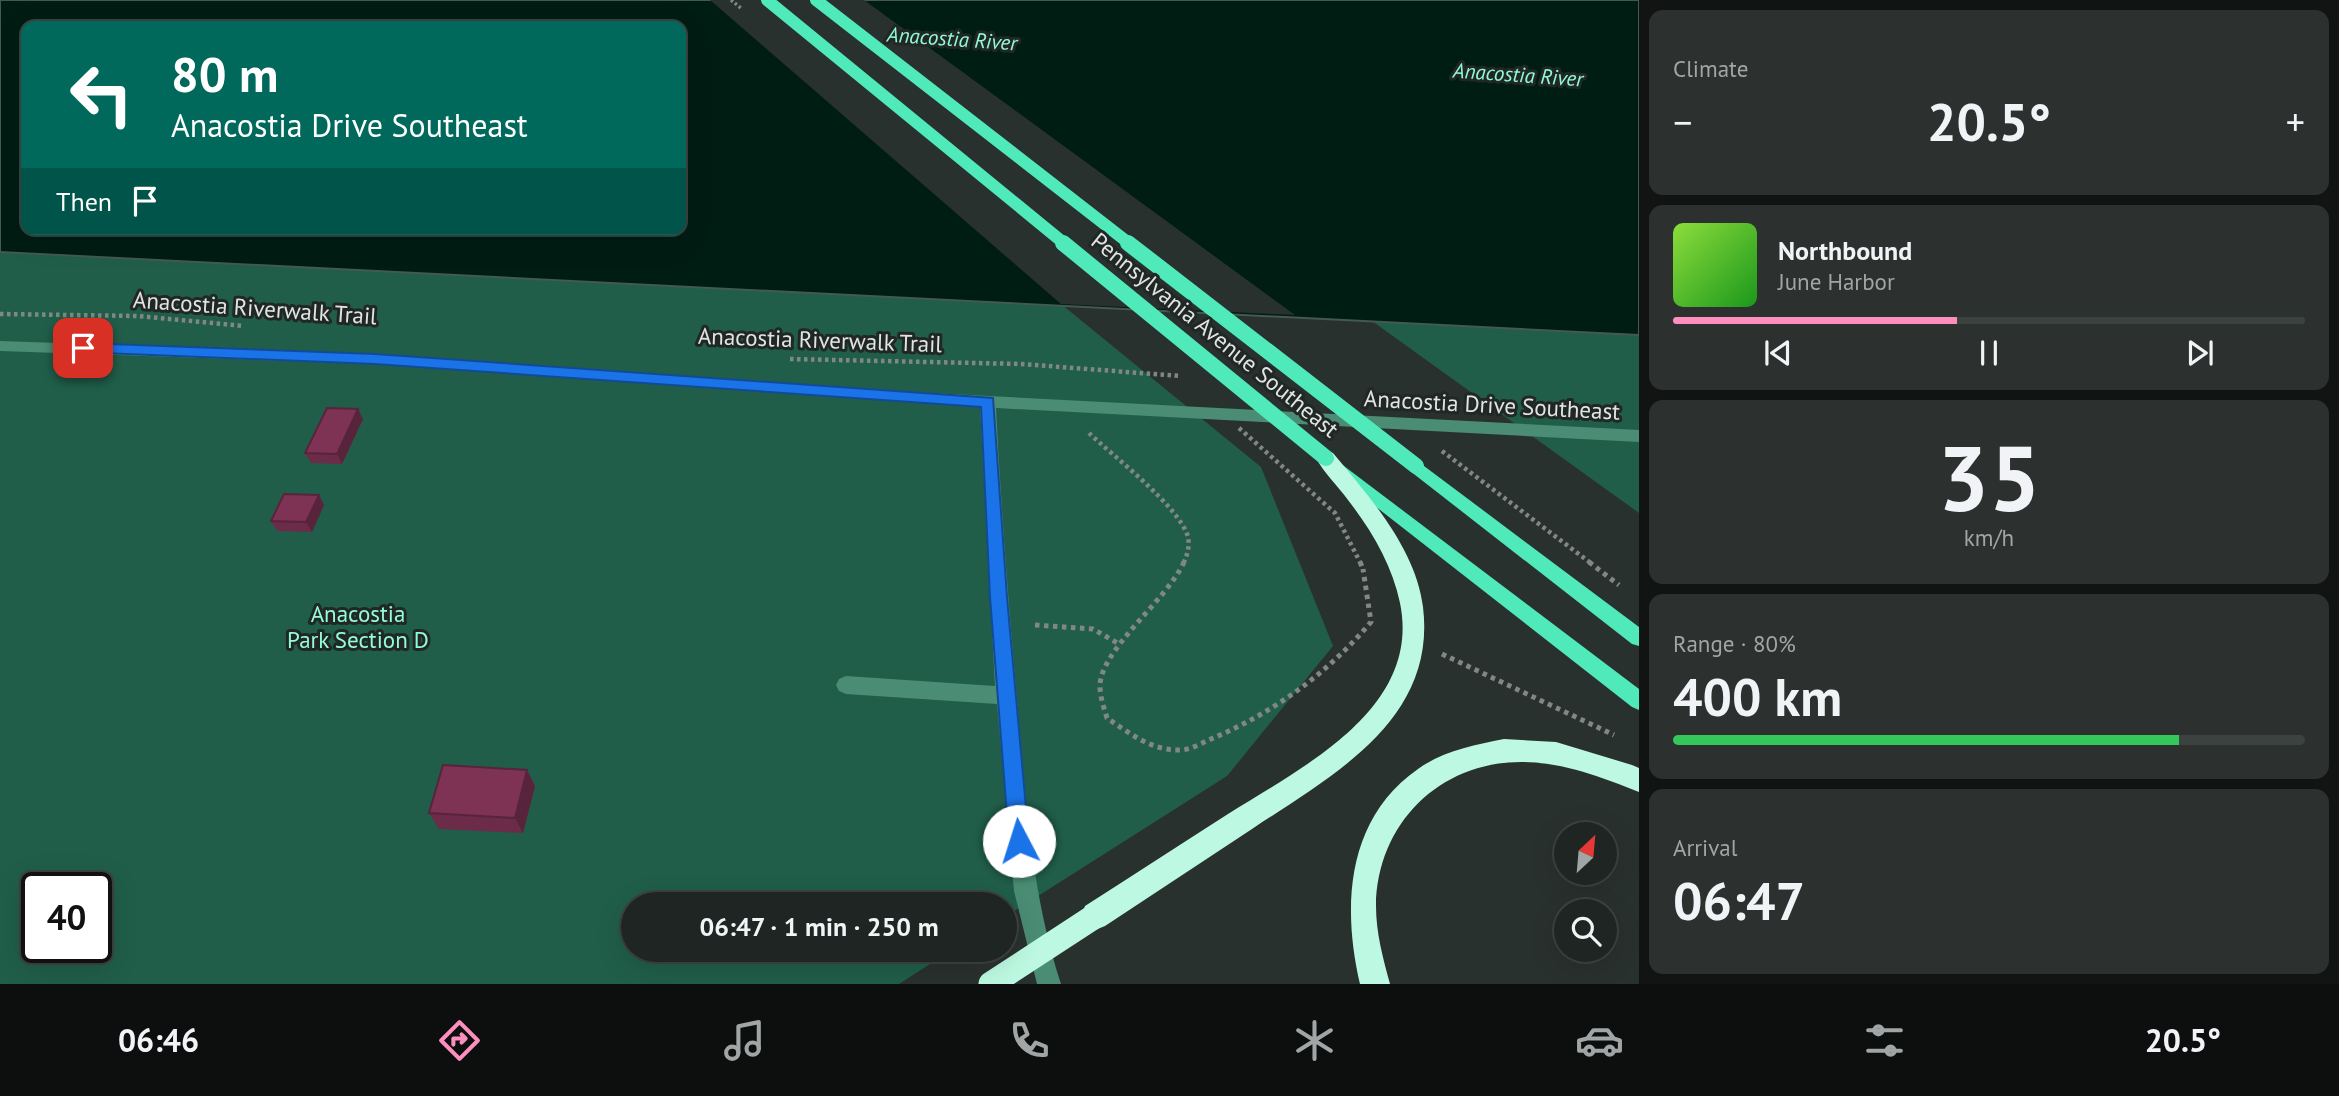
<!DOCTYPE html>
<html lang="en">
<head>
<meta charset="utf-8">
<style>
  body { margin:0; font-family:"PT Sans",sans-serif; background:#2c312f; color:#f1f3f6; height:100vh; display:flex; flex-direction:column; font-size:26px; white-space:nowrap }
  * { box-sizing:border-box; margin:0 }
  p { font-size:23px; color:#a1a5a5 }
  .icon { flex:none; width:38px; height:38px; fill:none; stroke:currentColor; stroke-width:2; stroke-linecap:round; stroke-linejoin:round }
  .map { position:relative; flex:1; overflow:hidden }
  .details { display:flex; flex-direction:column; gap:10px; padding:10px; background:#111413; width:700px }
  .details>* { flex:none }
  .banner { position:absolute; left:21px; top:21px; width:665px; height:214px; border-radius:14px; box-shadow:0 7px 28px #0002,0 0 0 2px #3c4240; background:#00695c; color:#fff; overflow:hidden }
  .needle { width:46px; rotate:26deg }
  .buttons { position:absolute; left:1554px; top:822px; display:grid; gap:14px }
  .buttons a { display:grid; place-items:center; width:63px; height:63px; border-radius:50%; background:#1f2522; box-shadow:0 7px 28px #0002,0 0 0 2px #3c4240; font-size:35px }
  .speed { position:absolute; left:21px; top:872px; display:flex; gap:14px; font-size:35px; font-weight:700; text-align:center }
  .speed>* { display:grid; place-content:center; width:91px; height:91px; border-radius:50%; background:#1f2522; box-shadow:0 7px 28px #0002,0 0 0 2px #3c4240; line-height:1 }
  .speed .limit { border:4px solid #111; border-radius:10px; background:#fff; color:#111 }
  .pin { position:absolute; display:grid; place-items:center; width:60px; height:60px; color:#fff; margin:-30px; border-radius:14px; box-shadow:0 4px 10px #0006 }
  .me { position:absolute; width:77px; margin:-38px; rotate:355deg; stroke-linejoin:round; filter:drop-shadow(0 0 5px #0008) }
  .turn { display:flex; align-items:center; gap:24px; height:147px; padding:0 35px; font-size:32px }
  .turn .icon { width:91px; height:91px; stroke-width:2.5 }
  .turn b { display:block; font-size:49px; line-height:60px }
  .then { display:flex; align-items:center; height:66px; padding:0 35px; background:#0003; gap:14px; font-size:26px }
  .big { font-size:52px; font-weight:700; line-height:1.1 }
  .details .tile { flex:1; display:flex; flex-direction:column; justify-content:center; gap:10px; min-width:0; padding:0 24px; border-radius:14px; background:#2c312f }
  .details .dial { align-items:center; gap:0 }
  .dial b { font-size:91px; line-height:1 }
  .song { display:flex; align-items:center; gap:21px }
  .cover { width:84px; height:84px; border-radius:10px; background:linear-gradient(135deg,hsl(90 70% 55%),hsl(120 70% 35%)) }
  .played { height:7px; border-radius:4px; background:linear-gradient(90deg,#fe8ebd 45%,#3c4240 45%) }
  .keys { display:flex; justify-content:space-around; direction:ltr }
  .heat { display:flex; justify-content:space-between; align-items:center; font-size:38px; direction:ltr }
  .charge { height:10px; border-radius:5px; background:linear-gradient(90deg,#34c759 80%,#3c4240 0) }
  .trip { position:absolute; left:621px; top:892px; width:396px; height:70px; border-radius:35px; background:#1f2522; box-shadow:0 7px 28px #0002,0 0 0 2px #3c4240; font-weight:700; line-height:70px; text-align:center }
  .dock { display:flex; height:112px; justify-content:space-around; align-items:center; background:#0c0f0e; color:#a1a5a5 }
  .dock .icon { width:49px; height:49px }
  .dock .on { color:#fe8ebd }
  .dock b { font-size:32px; color:#f1f3f6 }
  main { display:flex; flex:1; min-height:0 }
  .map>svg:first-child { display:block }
  .green { fill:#205e4a; fill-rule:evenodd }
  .water { fill:#001d13; stroke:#435951; stroke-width:2; fill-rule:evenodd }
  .pier { fill:#29312e }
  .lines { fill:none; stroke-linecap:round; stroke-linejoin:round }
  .path-far1 { stroke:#818785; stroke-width:4.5; stroke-dasharray:3.5 3.5; stroke-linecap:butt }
  .path { stroke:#818785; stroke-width:5; stroke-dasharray:4.5 4.5; stroke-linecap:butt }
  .minor { fill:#4a8c74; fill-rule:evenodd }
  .major { fill:#50e9ba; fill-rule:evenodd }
  .highway { fill:#bdf9e2; fill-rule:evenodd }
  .path-bridge-far2 { stroke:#818785; stroke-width:3.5; stroke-dasharray:2.5 2.5; stroke-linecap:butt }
  .path-bridge-far1 { stroke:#818785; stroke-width:4.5; stroke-dasharray:3.5 3.5; stroke-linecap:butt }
  .path-bridge { stroke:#818785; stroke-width:5; stroke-dasharray:4.5 4.5; stroke-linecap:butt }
  .major-bridge-far1 { stroke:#50e9ba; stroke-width:12 }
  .major-bridge { stroke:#50e9ba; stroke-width:16 }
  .highway-bridge { stroke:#bdf9e2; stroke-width:25 }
  .wall { fill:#6c2c49 }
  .shaded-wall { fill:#58243c }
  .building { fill:#7e3355; stroke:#58243c; stroke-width:2 }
  .route { fill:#1a73e8; stroke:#114b97; stroke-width:2 }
  .labels { text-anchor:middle; stroke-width:6; stroke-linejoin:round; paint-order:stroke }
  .far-water-label { font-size:21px; font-style:italic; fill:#90fad4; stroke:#202724 }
  .street-label { font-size:23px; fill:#e0e5e3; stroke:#202724 }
  .park-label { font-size:23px; fill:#93fcd6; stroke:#202724 }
</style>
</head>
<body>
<main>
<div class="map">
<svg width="1639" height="984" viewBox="0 0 1639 984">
  <rect width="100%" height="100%" fill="#29312e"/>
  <g class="green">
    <path d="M0,252L1061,304L1261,467L1333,646L1227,776L1005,917L1004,905H634V950H952L899,984H0ZM37,887H96V947H37Z"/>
    <polygon points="1372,321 1639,335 1639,513"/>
  </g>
  <path class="water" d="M0,0H1639V335L0,252ZM26,26H681V229H26Z"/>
  <polygon class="pier" points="710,0 864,0 1295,315 1061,304"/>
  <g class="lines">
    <g class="path-far1">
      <polyline points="0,314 138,316 244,326"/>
      <polyline points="790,359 1021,364 1180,376"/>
      <path d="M1089,433C1113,456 1180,507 1188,537C1190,547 1187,556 1183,564"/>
    </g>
    <g class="path">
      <path d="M1184,562C1168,599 1100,650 1100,686C1100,697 1104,708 1107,718C1129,733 1152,751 1180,750C1191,750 1201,743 1211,739C1273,713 1327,674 1371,622L1363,569"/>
      <polyline points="1035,625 1093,629 1119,644"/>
      <polyline points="1442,654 1614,735"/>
    </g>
    <path class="minor" d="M0,341L375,354L931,393L1639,430V442L996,408C1001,509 1009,610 1018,711C1026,803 1032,895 1061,984H1037L1014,891L997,704L846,694L839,691L836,685L839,679L846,676L995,686L980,407L375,364L0,351Z"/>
    <g class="major">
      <polygon points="1416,460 1639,627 1639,646 1632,644 1410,471 1407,466"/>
      <polygon points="1340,463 1639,689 1639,710 1632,707 1334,474 1331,469 1334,464"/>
    </g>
    <g class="highway">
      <path d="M1326,450L1333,453C1369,496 1416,549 1423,607C1437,721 1331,776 1252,829C1203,861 1154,894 1105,926L1095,930L1085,926L1081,916L1085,906C1133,875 1180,845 1228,814C1300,768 1422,710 1400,603C1392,565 1372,531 1348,500C1338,486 1324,473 1316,458L1319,453Z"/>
      <path d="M1504,739L1556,742L1632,765L1639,768V792C1601,777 1563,762 1521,762C1439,762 1377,824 1376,906C1376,933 1383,958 1390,984H1360C1342,907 1346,819 1418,769C1443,751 1474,745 1504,739Z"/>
    </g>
    <polyline class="path-bridge-far2" points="731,0 742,9"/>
    <g class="path-bridge-far1">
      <polyline points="1239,428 1335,513 1361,564"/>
      <polyline points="1442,451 1592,564"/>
    </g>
    <g class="path-bridge">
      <polyline points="1360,562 1363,569"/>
      <polyline points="1589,562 1619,585"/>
    </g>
    <g class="major-bridge-far1">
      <polyline points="767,0 1065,244"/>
      <polyline points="816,0 1130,244"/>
    </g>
    <g class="major-bridge">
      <polyline points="1063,243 1326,458"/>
      <polyline points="1128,243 1416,466"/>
    </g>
    <polyline class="highway-bridge" points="991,984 1095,916"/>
  </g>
  <g class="wall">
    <polygon points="363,419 342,464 311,463 305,453"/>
    <polygon points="319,495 324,505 312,532 277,531 271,521"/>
    <polygon points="527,770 535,786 523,833 439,829 429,813"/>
  </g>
  <g class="shaded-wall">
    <polygon points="358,409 363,419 342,464 337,454"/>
    <polygon points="319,495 324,505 312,532 306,522"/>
    <polygon points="527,770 535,786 523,833 515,818"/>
  </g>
  <g class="building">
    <polygon points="327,408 358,409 337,454 305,453"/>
    <polygon points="284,494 319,495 306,522 271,521"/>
    <polygon points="443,765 527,770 515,818 429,813"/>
  </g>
  <polygon class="route" points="83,343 375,354 993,398 1007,597 1029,841 1026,848 1019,851 1012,848 1009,841 990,597 981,407 375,364 78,352 78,345"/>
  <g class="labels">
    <g class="far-water-label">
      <text transform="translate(952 39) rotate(4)" y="7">Anacostia River</text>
      <text transform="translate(1518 75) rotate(4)" y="7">Anacostia River</text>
    </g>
    <g class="street-label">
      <text transform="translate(255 308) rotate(4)" y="8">Anacostia Riverwalk Trail</text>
      <text transform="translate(1215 335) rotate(39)" y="8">Pennsylvania Avenue Southeast</text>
      <text transform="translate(820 340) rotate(2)" y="8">Anacostia Riverwalk Trail</text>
      <text transform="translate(1492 405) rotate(3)" y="8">Anacostia Drive Southeast</text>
    </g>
    <g class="park-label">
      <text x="358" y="622">Anacostia<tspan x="358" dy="26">Park Section D</tspan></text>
    </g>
  </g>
</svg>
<div class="buttons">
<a><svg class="needle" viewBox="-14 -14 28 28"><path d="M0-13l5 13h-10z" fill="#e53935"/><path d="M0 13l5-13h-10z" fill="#a1a5a5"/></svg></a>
<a><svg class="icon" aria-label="search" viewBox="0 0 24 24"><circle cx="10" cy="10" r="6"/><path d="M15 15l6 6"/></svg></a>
</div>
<div class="speed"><div class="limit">40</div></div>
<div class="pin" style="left:83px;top:348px;background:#d93025"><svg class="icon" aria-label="arrive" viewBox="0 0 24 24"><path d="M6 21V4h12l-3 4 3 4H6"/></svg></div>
<svg class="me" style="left:1019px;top:841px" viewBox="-20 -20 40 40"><circle r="19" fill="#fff"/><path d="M0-13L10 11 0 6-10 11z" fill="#1a73e8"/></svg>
<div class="trip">06:47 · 1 min · 250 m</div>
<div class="banner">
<div class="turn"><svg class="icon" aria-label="left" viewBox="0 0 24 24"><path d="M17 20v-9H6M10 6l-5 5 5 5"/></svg><div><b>80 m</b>Anacostia Drive Southeast</div></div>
<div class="then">Then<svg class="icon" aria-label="arrive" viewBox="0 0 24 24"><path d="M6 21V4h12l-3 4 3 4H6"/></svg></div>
</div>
</div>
<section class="details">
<div class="tile"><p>Climate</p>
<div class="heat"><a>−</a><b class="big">20.5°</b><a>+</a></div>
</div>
<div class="tile">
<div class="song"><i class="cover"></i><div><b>Northbound</b><p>June Harbor</p></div></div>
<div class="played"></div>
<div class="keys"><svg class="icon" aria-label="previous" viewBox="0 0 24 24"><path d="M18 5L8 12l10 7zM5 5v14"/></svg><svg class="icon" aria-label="pause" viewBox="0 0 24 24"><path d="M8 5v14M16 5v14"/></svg><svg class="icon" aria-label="next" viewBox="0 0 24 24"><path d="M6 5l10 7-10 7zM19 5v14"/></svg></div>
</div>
<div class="tile dial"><b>35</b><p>km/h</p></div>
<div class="tile"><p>Range · 80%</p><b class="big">400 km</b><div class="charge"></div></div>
<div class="tile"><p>Arrival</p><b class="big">06:47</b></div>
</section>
</main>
<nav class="dock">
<b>06:46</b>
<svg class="icon on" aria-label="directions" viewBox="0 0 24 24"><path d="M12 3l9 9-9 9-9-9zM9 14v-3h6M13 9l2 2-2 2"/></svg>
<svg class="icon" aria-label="music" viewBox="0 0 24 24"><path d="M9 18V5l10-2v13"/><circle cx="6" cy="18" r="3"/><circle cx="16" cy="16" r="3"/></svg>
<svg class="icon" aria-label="phone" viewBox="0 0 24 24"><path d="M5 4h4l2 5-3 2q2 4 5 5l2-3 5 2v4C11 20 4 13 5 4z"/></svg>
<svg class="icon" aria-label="climate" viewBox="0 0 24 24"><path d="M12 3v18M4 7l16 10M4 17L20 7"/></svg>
<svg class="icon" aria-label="car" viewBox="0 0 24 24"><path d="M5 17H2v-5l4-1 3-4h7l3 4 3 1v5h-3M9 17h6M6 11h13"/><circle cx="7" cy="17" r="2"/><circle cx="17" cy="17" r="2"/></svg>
<svg class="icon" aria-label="filters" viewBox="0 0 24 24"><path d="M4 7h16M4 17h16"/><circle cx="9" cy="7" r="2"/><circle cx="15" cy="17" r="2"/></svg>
<b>20.5°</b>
</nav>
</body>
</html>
